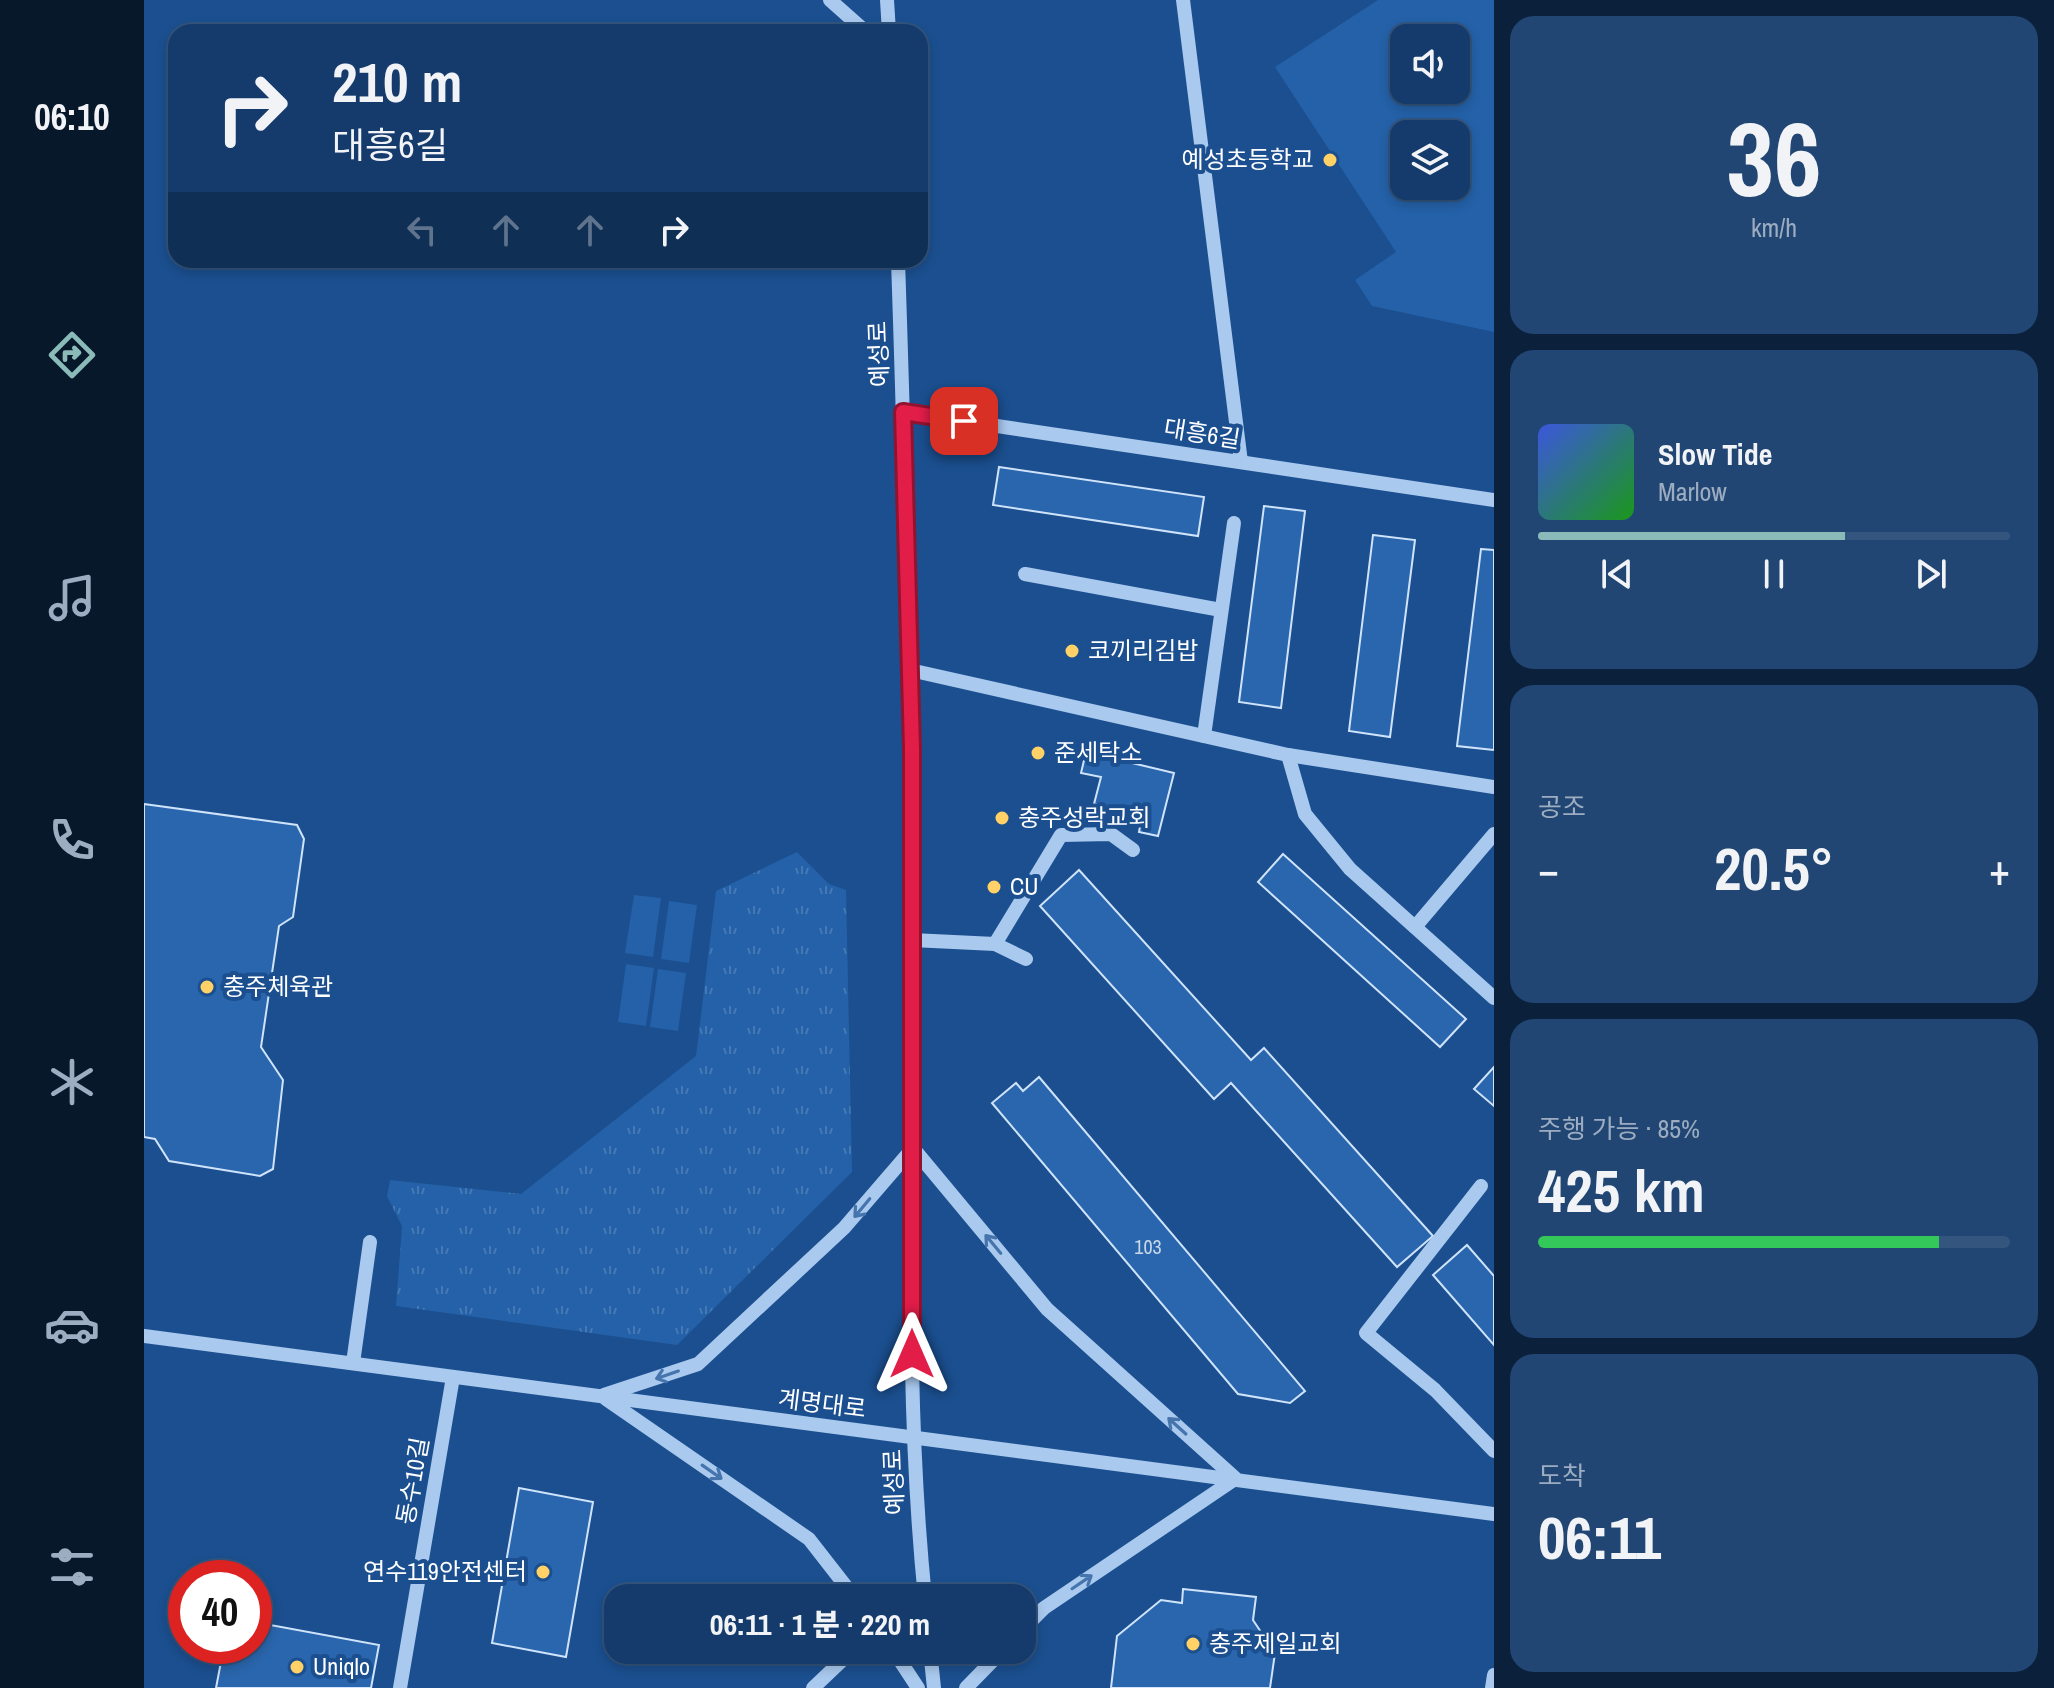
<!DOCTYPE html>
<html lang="ko">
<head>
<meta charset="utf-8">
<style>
  body { margin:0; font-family:"Archivo Narrow","Noto Sans KR",sans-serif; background:#214673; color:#f1f3f6; height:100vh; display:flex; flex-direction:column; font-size:30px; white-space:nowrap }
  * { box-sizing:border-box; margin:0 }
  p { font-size:26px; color:#9dadc1 }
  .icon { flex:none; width:44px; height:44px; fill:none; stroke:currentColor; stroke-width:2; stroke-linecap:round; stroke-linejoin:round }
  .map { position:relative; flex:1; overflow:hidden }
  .details { display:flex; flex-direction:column; gap:16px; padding:16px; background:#0b203b; width:560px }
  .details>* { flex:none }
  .banner { position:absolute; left:24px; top:24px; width:760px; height:244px; border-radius:24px; box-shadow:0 4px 12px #0003,0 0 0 2px #33557e; background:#143b6b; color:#f1f3f6; overflow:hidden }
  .controls { position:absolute; left:1246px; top:24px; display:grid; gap:16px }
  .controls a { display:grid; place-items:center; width:80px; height:80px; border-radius:16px; background:#143b6b; box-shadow:0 4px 12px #0003,0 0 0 2px #33557e; font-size:40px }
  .speed { position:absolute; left:24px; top:1560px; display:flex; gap:16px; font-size:40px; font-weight:700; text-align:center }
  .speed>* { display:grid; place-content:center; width:104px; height:104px; border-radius:50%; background:#143b6b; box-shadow:0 4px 12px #0003,0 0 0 2px #33557e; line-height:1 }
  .speed .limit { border:12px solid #d22; background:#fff; color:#111 }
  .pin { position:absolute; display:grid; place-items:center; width:68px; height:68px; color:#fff; margin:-34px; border-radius:16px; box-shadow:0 4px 12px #0006 }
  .me { position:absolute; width:88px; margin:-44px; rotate:0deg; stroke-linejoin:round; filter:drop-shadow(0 0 6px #0008) }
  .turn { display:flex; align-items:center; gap:28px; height:168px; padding:0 32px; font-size:36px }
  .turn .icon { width:104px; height:104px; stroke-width:2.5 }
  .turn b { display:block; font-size:56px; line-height:68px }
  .lanes { display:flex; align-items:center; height:76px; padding:0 32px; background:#0003; justify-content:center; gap:40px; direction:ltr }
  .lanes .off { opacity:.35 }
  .big { font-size:60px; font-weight:800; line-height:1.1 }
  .details .card { flex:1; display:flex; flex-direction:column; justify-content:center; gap:12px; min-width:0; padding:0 28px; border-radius:24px; background:#214673 }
  .details .dial { align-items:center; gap:0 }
  .dial b { font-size:104px; line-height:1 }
  .song { display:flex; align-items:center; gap:24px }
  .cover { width:96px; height:96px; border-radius:12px; background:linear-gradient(135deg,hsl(230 70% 55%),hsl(120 70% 35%)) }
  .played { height:8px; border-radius:4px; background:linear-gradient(90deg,#8bbbb9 65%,#33557e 65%) }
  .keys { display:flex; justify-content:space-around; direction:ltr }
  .heat { display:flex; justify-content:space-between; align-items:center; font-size:44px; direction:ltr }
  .charge { height:12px; border-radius:6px; background:linear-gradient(90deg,#34c759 85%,#33557e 0) }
  .trip { position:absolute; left:460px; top:1584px; width:432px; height:80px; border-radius:24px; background:#143b6b; box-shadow:0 4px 12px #0003,0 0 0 2px #33557e; font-weight:800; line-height:80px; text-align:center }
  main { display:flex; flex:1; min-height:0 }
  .dock { display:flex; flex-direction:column; width:144px; justify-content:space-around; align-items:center; background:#08182b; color:#9dadc1 }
  .dock .icon { width:56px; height:56px }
  .dock .current { color:#8bbbb9 }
  .dock b { font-size:36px; color:#f1f3f6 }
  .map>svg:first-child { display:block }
  .green { fill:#2461a8; fill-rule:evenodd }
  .park { fill:url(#park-tufts) }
  .building { fill:#2a66ad; stroke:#cfe3fa; stroke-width:2 }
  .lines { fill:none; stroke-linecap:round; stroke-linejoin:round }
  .minor { stroke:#a9c9ee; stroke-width:14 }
  .oneway { stroke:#4674ac }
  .route-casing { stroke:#92132f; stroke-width:20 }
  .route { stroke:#e11d48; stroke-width:14 }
  .poi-dot { fill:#ffd166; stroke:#1b4f8f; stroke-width:3 }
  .labels { text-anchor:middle; stroke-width:8; stroke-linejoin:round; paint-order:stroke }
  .number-label { font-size:20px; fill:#cad9ea }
  .poi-label { font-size:24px; fill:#fff; stroke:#1b4f8f; text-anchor:start }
  .street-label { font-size:24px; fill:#fff; stroke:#1b4f8f }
</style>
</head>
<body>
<main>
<nav class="dock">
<b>06:10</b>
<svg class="icon current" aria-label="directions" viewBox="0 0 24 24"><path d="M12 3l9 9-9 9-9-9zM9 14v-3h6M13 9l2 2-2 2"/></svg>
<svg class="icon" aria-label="music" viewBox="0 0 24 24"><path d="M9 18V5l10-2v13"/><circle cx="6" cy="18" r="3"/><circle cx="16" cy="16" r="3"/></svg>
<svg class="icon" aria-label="phone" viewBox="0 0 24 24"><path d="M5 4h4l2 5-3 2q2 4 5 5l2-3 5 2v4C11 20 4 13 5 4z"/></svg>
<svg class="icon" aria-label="climate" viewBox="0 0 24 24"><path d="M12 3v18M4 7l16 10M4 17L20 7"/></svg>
<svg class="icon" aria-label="car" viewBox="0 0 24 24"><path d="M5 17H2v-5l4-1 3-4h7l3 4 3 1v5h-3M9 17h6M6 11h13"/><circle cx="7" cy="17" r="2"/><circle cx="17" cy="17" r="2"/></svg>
<svg class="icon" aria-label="filters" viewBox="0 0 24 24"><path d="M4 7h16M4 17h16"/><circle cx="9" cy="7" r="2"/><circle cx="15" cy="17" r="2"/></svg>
</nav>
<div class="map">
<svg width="1350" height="1688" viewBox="0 0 1350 1688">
  <defs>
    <pattern id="park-tufts" width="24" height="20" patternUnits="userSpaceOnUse" patternTransform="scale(2)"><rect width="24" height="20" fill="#2461a8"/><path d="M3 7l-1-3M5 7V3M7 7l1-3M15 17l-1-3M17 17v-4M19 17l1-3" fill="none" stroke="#4579b5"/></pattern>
  </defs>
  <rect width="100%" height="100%" fill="#1b4f8f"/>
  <g class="green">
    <path d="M1234,0H1350V332L1228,306L1211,280L1252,252L1131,67ZM1260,38H1312V90H1260ZM1312,134V186H1260V134Z"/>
    <polygon points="490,895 517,898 509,957 481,953"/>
    <polygon points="525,901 553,905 545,963 517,959"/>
    <polygon points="482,964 510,968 502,1026 474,1022"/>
    <polygon points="514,969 542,973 534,1031 506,1027"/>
  </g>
  <polygon class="park" points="653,852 685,884 702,890 708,1172 533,1345 252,1306 258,1226 243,1196 246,1180 377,1194 552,1056 572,891"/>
  <g class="building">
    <polygon points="855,467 1060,497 1054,536 849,505"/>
    <polygon points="1120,506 1161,511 1137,708 1095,702"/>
    <polygon points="1229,535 1271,540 1246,737 1205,731"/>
    <polygon points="1337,549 1350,550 1350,750 1313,746"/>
    <polygon points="942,752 1030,773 1014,836 995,832 998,815 950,804 957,777 937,773"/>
    <polygon points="0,804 153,825 160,839 149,917 135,926 117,1047 139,1080 129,1169 116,1176 25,1161 11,1139 0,1137"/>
    <polygon points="1139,854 1322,1019 1296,1047 1114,882"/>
    <polygon points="935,870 1107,1060 1120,1048 1289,1236 1253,1267 1087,1083 1070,1099 896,906"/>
    <polygon points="1350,1067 1350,1106 1330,1089"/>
    <polygon points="895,1077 1161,1391 1146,1403 1094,1394 848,1103 872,1083 879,1091"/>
    <polygon points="1323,1245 1350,1276 1350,1345 1289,1275"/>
    <polygon points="375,1488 449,1502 422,1657 348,1643"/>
    <polygon points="1039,1589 1112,1597 1109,1620 1131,1653 1126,1688 967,1688 973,1636 1017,1600 1038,1603"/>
    <polygon points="110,1622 235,1645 227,1688 72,1688 80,1646 110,1646"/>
  </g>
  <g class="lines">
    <g class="minor">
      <polyline points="686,0 722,32"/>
      <polyline points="743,0 745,32"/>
      <polyline points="1039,0 1097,462"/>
      <path d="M754,260C762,498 768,735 768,973C769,1181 760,1391 781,1598"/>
      <polyline points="759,412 1350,500"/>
      <polyline points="881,574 1077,610"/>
      <polyline points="766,670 1144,755 1350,787"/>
      <polyline points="1060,736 1090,523"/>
      <polyline points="1144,755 1161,814 1206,869 1350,998"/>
      <polyline points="1271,927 1350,834"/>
      <polyline points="768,940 851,944 882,959"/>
      <polyline points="851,944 917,835 967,834 989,850"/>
      <polyline points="769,1148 903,1309 1091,1478"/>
      <polyline points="1337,1186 1222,1333 1291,1390 1350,1451"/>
      <polyline points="0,1336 1350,1514"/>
      <polyline points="209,1363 226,1242"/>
      <polyline points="460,1395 554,1364 700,1228 769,1148"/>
      <polyline points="462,1399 665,1539 711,1598"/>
      <polyline points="878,1630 900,1608 1091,1479"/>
      <polyline points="749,1650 774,1688"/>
      <polyline points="786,1650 790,1688"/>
      <polyline points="256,1688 309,1377"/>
      <polyline points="669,1688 709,1650"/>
      <polyline points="822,1688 859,1650"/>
      <polyline points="1348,1688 1350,1675"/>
    </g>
  </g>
  <defs><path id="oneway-shaft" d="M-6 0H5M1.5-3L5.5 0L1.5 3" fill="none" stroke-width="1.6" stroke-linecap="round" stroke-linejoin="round" transform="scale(2)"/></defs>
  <g class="oneway">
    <use href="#oneway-shaft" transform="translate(718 1208) rotate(130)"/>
    <use href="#oneway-shaft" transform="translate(849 1244) rotate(-130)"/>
    <use href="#oneway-shaft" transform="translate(523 1375) rotate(161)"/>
    <use href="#oneway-shaft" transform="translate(1033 1426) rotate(-138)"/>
    <use href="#oneway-shaft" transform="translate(568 1472) rotate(35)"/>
    <use href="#oneway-shaft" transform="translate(938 1582) rotate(-34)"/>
  </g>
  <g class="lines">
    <g class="route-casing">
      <polyline id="route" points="768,1354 768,749 759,412 820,421"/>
    </g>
    <use href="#route" class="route"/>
  </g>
  <g class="poi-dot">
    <circle cx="1186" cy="160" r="8"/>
    <circle cx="928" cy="651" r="8"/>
    <circle cx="894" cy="753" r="8"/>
    <circle cx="858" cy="818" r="8"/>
    <circle cx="850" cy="887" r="8"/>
    <circle cx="63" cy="987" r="8"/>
    <circle cx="399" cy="1572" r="8"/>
    <circle cx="1049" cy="1644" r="8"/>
    <circle cx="153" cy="1667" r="8"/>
  </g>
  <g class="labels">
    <g class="number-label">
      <text x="1004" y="1254">103</text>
    </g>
    <g class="poi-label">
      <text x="1170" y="168" text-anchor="end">예성초등학교</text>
      <text x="944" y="659">코끼리김밥</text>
      <text x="910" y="761">준세탁소</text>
      <text x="874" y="826">충주성락교회</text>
      <text x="866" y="895">CU</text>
      <text x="79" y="995">충주체육관</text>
      <text x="383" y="1580" text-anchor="end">연수119안전센터</text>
      <text x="1065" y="1652">충주제일교회</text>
      <text x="169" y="1675">Uniqlo</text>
    </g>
    <g class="street-label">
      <text transform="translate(735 354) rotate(-92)" y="8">예성로</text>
      <text transform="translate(1058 434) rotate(9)" y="8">대흥6길</text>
      <text transform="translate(678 1404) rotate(7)" y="8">계명대로</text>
      <text transform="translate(269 1481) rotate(-80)" y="8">동수10길</text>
      <text transform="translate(750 1482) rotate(-92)" y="8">예성로</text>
    </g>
  </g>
</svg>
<div class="controls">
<a><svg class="icon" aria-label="sound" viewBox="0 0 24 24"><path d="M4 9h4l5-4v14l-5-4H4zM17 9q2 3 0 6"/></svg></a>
<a><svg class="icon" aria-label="layers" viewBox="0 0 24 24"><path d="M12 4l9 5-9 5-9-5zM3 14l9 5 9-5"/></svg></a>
</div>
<div class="speed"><div class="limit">40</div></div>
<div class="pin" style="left:820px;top:421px;background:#d93025"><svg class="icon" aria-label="arrive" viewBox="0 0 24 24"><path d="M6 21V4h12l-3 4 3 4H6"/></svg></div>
<svg class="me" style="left:768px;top:1354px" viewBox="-20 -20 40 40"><path d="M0-17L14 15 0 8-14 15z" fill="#e11d48" stroke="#fff" stroke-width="4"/></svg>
<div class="trip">06:11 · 1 분 · 220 m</div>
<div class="banner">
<div class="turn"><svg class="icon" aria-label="right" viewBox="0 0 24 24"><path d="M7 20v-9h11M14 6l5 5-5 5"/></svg><div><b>210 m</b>대흥6길</div></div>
<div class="lanes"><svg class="icon off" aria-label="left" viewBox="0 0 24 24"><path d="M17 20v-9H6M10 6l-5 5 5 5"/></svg><svg class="icon off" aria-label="ahead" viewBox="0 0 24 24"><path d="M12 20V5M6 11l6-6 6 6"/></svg><svg class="icon off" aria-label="ahead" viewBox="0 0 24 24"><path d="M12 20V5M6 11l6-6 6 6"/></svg><svg class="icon" aria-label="right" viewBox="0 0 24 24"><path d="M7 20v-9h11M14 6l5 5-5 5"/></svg></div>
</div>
</div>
<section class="details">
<div class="card dial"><b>36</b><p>km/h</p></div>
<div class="card">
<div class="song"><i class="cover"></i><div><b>Slow Tide</b><p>Marlow</p></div></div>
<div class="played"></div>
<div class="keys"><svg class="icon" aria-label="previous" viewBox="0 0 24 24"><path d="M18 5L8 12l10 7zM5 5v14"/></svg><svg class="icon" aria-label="pause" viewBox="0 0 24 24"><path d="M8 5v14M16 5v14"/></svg><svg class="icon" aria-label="next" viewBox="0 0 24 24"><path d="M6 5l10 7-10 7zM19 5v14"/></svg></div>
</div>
<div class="card"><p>공조</p>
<div class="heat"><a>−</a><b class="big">20.5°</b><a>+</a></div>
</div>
<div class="card"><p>주행 가능 · 85%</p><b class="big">425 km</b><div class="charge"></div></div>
<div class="card"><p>도착</p><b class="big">06:11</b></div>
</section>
</main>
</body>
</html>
